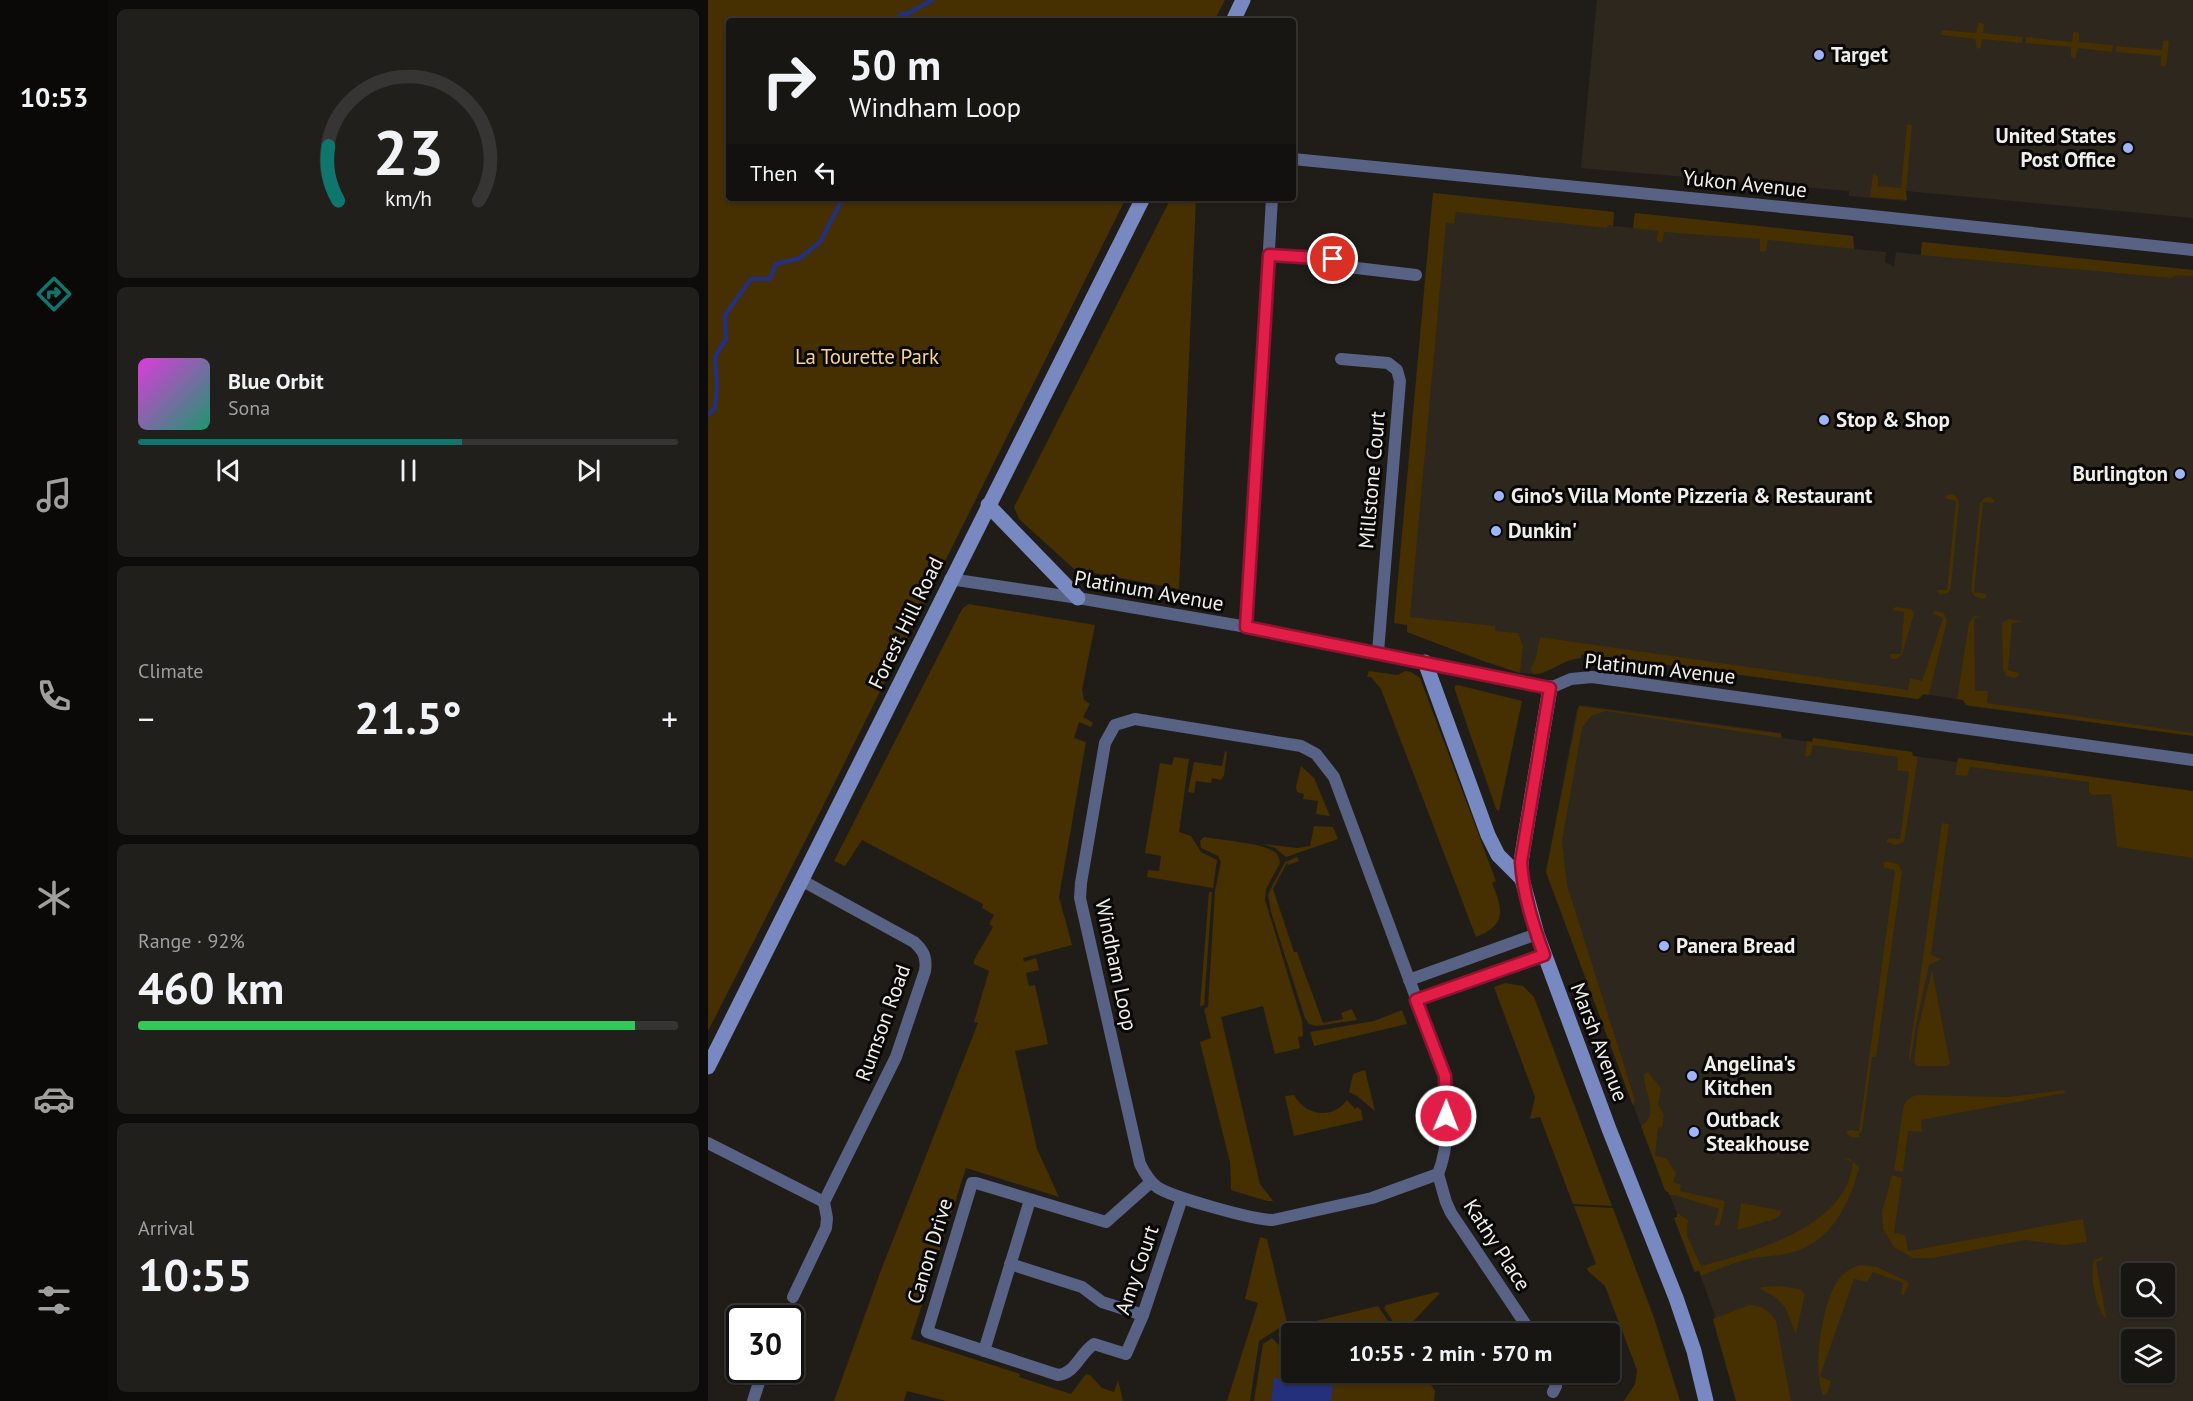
<!DOCTYPE html>
<html lang="en">
<head>
<meta charset="utf-8">
<style>
  body { margin:0; font-family:"PT Sans",sans-serif; background:#211f1c; color:#f1f3f6; height:100vh; display:flex; flex-direction:column; font-size:22px; white-space:nowrap }
  * { box-sizing:border-box; margin:0 }
  p { font-size:20px; color:#9f9fa0 }
  .icon { flex:none; width:33px; height:33px; fill:none; stroke:currentColor; stroke-width:2; stroke-linecap:round; stroke-linejoin:round }
  .map { position:relative; flex:1; overflow:hidden }
  .side { display:flex; flex-direction:column; gap:9px; padding:9px; background:#0d0c0a; width:600px }
  .side>* { flex:none }
  .top-card { position:absolute; left:18px; top:18px; width:570px; height:183px; border-radius:6px; box-shadow:0 2px 4px #0004,0 0 0 2px #363533; background:#181613; color:#f1f3f6; overflow:hidden }
  .controls { position:absolute; left:1413px; top:1263px; display:grid; gap:12px }
  .controls a { display:grid; place-items:center; width:54px; height:54px; border-radius:6px; background:#181613; box-shadow:0 2px 4px #0004,0 0 0 2px #363533; font-size:30px }
  .speed { position:absolute; left:18px; top:1305px; display:flex; gap:12px; font-size:30px; font-weight:700; text-align:center }
  .speed>* { display:grid; place-content:center; width:78px; height:78px; border-radius:50%; background:#181613; box-shadow:0 2px 4px #0004,0 0 0 2px #363533; line-height:1 }
  .speed .limit { border:3px solid #111; border-radius:9px; background:#fff; color:#111 }
  .pin { position:absolute; display:grid; place-items:center; width:51px; height:51px; color:#fff; margin:-26px; border:3px solid #fff; border-radius:50%; box-shadow:0 2px 6px #0007 }
  .me { position:absolute; width:66px; margin:-33px; rotate:1deg; stroke-linejoin:round; filter:drop-shadow(0 0 4px #0008) }
  .turn { display:flex; align-items:center; gap:21px; height:126px; padding:0 24px; font-size:27px }
  .turn .icon { width:78px; height:78px; stroke-width:2.5 }
  .turn b { display:block; font-size:42px; line-height:51px }
  .then { display:flex; align-items:center; height:57px; padding:0 24px; background:#0003; gap:12px; font-size:22px }
  .big { font-size:45px; font-weight:600; line-height:1.1 }
  .side .widget { flex:1; display:flex; flex-direction:column; justify-content:center; gap:9px; min-width:0; padding:0 21px; border-radius:9px; background:#211f1c }
  .side .dial { align-items:center; gap:0 }
  .dial svg { height:156px; overflow:visible; fill:none; stroke:#363533; stroke-width:7; stroke-linecap:round; text-anchor:middle }
  .dial text { fill:#f1f3f6; stroke:none }
  .song { display:flex; align-items:center; gap:18px }
  .cover { width:72px; height:72px; border-radius:9px; background:linear-gradient(135deg,hsl(300 70% 55%),hsl(160 70% 35%)) }
  .played { height:6px; border-radius:3px; background:linear-gradient(90deg,#0f766e 60%,#363533 60%) }
  .keys { display:flex; justify-content:space-around; direction:ltr }
  .heat { display:flex; justify-content:space-between; align-items:center; font-size:33px; direction:ltr }
  .charge { height:9px; border-radius:4px; background:linear-gradient(90deg,#34c759 92%,#363533 0) }
  .trip { position:absolute; left:573px; top:1323px; width:339px; height:60px; border-radius:6px; background:#181613; box-shadow:0 2px 4px #0004,0 0 0 2px #363533; font-weight:600; line-height:60px; text-align:center }
  main { display:flex; flex:1; min-height:0 }
  .dock { display:flex; flex-direction:column; width:108px; justify-content:space-around; align-items:center; background:#0a0908; color:#9f9fa0 }
  .dock .icon { width:42px; height:42px }
  .dock .current { color:#0f766e }
  .dock b { font-size:27px; color:#f1f3f6 }
  .map>svg:first-child { display:block }
  .built { fill:#2d271e; fill-rule:evenodd }
  .green { fill:#462f00 }
  .water { fill:#24307b }
  .lines { fill:none; stroke-linecap:round; stroke-linejoin:round }
  .stream { stroke:#24307b; stroke-width:4.5 }
  .street { stroke:#576285; stroke-width:12 }
  .secondary { stroke:#7888c0; stroke-width:15 }
  .route-casing { stroke:#92132f; stroke-width:15 }
  .route { stroke:#e11d48; stroke-width:10 }
  .poi-dot { fill:#9eb4fd; stroke:#090806; stroke-width:2 }
  .labels { text-anchor:middle; stroke-width:6; stroke-linejoin:round; paint-order:stroke }
  .poi-label { font-size:21px; font-weight:bold; fill:#f1efec; stroke:#090806; text-anchor:start }
  .street-label { font-size:21px; fill:#f1efec; stroke:#090806 }
  .park-label { font-size:21px; fill:#f9d290; stroke:#090806 }
</style>
</head>
<body>
<main>
<nav class="dock">
<b>10:53</b>
<svg class="icon current" aria-label="directions" viewBox="0 0 24 24"><path d="M12 3l9 9-9 9-9-9zM9 14v-3h6M13 9l2 2-2 2"/></svg>
<svg class="icon" aria-label="music" viewBox="0 0 24 24"><path d="M9 18V5l10-2v13"/><circle cx="6" cy="18" r="3"/><circle cx="16" cy="16" r="3"/></svg>
<svg class="icon" aria-label="phone" viewBox="0 0 24 24"><path d="M5 4h4l2 5-3 2q2 4 5 5l2-3 5 2v4C11 20 4 13 5 4z"/></svg>
<svg class="icon" aria-label="climate" viewBox="0 0 24 24"><path d="M12 3v18M4 7l16 10M4 17L20 7"/></svg>
<svg class="icon" aria-label="car" viewBox="0 0 24 24"><path d="M5 17H2v-5l4-1 3-4h7l3 4 3 1v5h-3M9 17h6M6 11h13"/><circle cx="7" cy="17" r="2"/><circle cx="17" cy="17" r="2"/></svg>
<svg class="icon" aria-label="filters" viewBox="0 0 24 24"><path d="M4 7h16M4 17h16"/><circle cx="9" cy="7" r="2"/><circle cx="15" cy="17" r="2"/></svg>
</nav>
<section class="side">
<div class="widget dial"><svg viewBox="0 0 100 80">
<path d="M14 69A42 42 0 1 1 86 69"/>
<path d="M14 69A42 42 0 0 1 9 41" stroke="#0f766e"/>
<text x="50" y="56" font-size="32" font-weight="700">23</text>
<text x="50" y="72" font-size="11">km/h</text>
</svg></div>
<div class="widget">
<div class="song"><i class="cover"></i><div><b>Blue Orbit</b><p>Sona</p></div></div>
<div class="played"></div>
<div class="keys"><svg class="icon" aria-label="previous" viewBox="0 0 24 24"><path d="M18 5L8 12l10 7zM5 5v14"/></svg><svg class="icon" aria-label="pause" viewBox="0 0 24 24"><path d="M8 5v14M16 5v14"/></svg><svg class="icon" aria-label="next" viewBox="0 0 24 24"><path d="M6 5l10 7-10 7zM19 5v14"/></svg></div>
</div>
<div class="widget"><p>Climate</p>
<div class="heat"><a>−</a><b class="big">21.5°</b><a>+</a></div>
</div>
<div class="widget"><p>Range · 92%</p><b class="big">460 km</b><div class="charge"></div></div>
<div class="widget"><p>Arrival</p><b class="big">10:55</b></div>
</section>
<div class="map">
<svg width="1485" height="1401" viewBox="0 0 1485 1401">
  <rect width="100%" height="100%" fill="#201d19"/>
  <g class="built">
    <polygon points="889,0 1485,0 1485,218 1198,191 1198,201 1141,196 1141,191 873,168"/>
    <polygon points="725,193 906,212 905,226 925,228 927,213 1145,236 1146,249 1178,252 1177,262 1186,267 1188,252 1213,255 1214,242 1485,270 1485,736 1260,706 1255,700 1237,697 1216,694 1208,699 889,655 862,655 829,674 812,673 778,662 699,632 699,625 686,623"/>
    <path d="M872,705L1073,733L1074,738L1104,742L1105,738L1204,752L1205,756L1249,762L1250,758L1485,791V1401H1028L1005,1320L1007,1316L991,1271L986,1272L966,1218L969,1217V1213L961,1193L957,1190L838,872L869,709ZM1424,1274H1456V1306H1424ZM1424,1340H1456V1372H1424Z"/>
  </g>
  <g class="green">
    <polygon points="0,0 517,0 506,21 21,21 21,198 418,198 114,808 0,1031"/>
    <polygon points="1271,22 1276,24 1275,33 1315,37 1314,43 1274,39 1273,48 1269,49 1267,39 1233,35 1234,30 1268,33"/>
    <polygon points="1367,31 1371,33 1371,42 1405,45 1404,52 1370,48 1367,59 1363,57 1363,47 1318,43 1318,37 1364,42 1365,33"/>
    <polygon points="1459,40 1461,42 1458,67 1453,66 1453,56 1408,52 1408,46 1454,50 1455,41"/>
    <polygon points="1199,124 1204,125 1198,191 1199,200 1162,197 1165,174 1170,176 1170,186 1193,188"/>
    <polygon points="725,193 906,212 905,226 900,225 899,228 748,212 746,224 738,223 702,617 787,626 787,631 810,633 815,646 812,673 778,662 699,632 699,625 686,623"/>
    <polygon points="463,198 488,198 471,589 366,569 311,519 306,507"/>
    <polygon points="927,213 1145,236 1146,249 1060,240 1058,251 1054,252 1052,251 1052,239 956,232 955,240 952,243 949,240 950,231 925,228"/>
    <polygon points="1214,242 1485,270 1485,276 1467,275 1464,278 1213,255"/>
    <polygon points="1244,494 1248,496 1251,502 1243,588 1240,593 1232,595 1228,590 1239,590 1248,501 1236,498 1239,495"/>
    <polygon points="1282,497 1286,500 1286,503 1275,502 1266,592 1278,594 1278,598 1274,599 1266,596 1263,590 1272,503 1276,498"/>
    <polygon points="261,604 387,625 374,690 376,700 382,704 375,717 385,723 383,727 371,722 366,738 378,742 351,897 364,945 315,958 316,962 328,958 331,970 318,973 321,986 327,985 340,1044 307,1051 329,1149 351,1197 258,1168 203,1339 312,1374 311,1377 363,1394 378,1374 382,1375 394,1388 406,1392 410,1380 415,1401 238,1401 199,1391 196,1401 126,1401 172,1273 270,1023 266,1022 281,971 266,964 266,960 285,927 281,924 286,915 274,908 275,904 154,840 137,866 126,861 251,615 255,608"/>
    <polygon points="1188,607 1203,609 1206,613 1194,655 1188,659 1184,659 1181,654 1193,654 1196,612 1186,610 1185,608"/>
    <path d="M1228,611L1236,613L1239,621L1221,695L1216,694L1210,699L877,654H873V658C853,660 841,674 826,674L822,669L828,658L832,637L1200,690L1202,678L1214,681L1235,618L1224,613Z"/>
    <polygon points="1266,616 1276,617 1266,618 1267,684 1267,691 1280,691 1279,703 1485,733 1485,736 1258,705 1255,700 1249,699 1261,623"/>
    <polygon points="1301,619 1317,622 1304,623 1300,670 1311,673 1311,676 1306,678 1298,676 1295,669 1294,626 1295,622"/>
    <path d="M661,671L690,675L697,671L703,672L712,678L788,881L784,883C795,910 799,925 768,937L673,689L663,677H659Z"/>
    <polygon points="750,685 814,701 791,811 788,809 747,690 747,686"/>
    <polygon points="871,706 1073,734 1073,738 898,711 883,716 874,728 854,841 859,885 927,1100 925,1106 838,872"/>
    <polygon points="1105,738 1204,752 1205,756 1210,757 1196,842 1188,845 1178,842 1181,838 1192,839 1201,772 1189,770 1190,757 1105,745 1103,755 1098,757 1097,755 1099,741 1104,742"/>
    <polygon points="517,751 519,752 516,775 513,780 504,778 503,783 488,781 486,793 480,792 486,762 514,766"/>
    <polygon points="466,757 481,759 471,832 483,836 493,852 509,860 505,888 439,877 440,870 451,871 453,856 437,853 452,763 464,765"/>
    <polygon points="1250,758 1485,791 1485,858 1409,847 1403,794 1384,795 1381,792 1381,782 1262,767 1259,776 1247,775"/>
    <polygon points="593,766 606,778 622,816 608,814 610,801 595,799 596,794 589,792 588,787"/>
    <polygon points="1234,823 1241,824 1223,955 1234,959 1221,965 1208,1025 1202,1063 1201,1056"/>
    <polygon points="606,826 625,827 630,839 578,857 567,848 556,844 589,848 602,846"/>
    <path d="M496,837C513,840 552,843 565,851C570,854 571,857 572,863L558,889L557,900L594,1021L595,1036L590,1037L592,1048L567,1054L555,1006L513,1017L552,1184L565,1201H559L523,1190L522,1162L492,1042L503,1038L496,1009L500,1007L507,891L513,862L510,856L493,848L492,841Z"/>
    <polygon points="589,857 591,861 580,865 579,863 565,889 586,952 589,952 615,1023 635,1019 633,1013 644,1009 649,1020 609,1026 601,1024 597,1018 563,912 560,895 564,886 577,862"/>
    <path d="M1178,861L1190,864L1194,872L1168,1057H1164L1154,1131L1151,1134L1152,1137C1146,1138 1141,1138 1138,1132L1142,1130L1151,1131L1187,870L1176,868L1175,863Z"/>
    <polygon points="501,892 504,892 496,1005 492,1006"/>
    <polygon points="1224,970 1242,1064 1239,1066 1209,1066 1206,1062 1210,1029"/>
    <polygon points="797,983 815,986 826,997 904,1206 865,1204 832,1117 822,1119 827,1097 786,987"/>
    <polygon points="694,1010 699,1024 606,1046 602,1032 666,1021"/>
    <polygon points="657,1070 667,1111 649,1096 641,1092 645,1074"/>
    <path d="M940,1072L953,1088L950,1105L956,1114L954,1128L950,1127L947,1156L958,1158L968,1173L965,1182L973,1185L972,1191L1017,1201L1012,1224L1010,1226L1006,1225L1011,1209L967,1195H961V1193L957,1190L933,1126C953,1115 935,1091 936,1074Z"/>
    <path d="M1356,1090L1358,1091L1356,1093L1213,1120L1214,1132L1200,1131L1195,1172L1186,1170L1195,1109C1197,1100 1203,1095 1212,1095L1300,1097Z"/>
    <path d="M586,1095C597,1116 625,1120 639,1100L647,1109L649,1107L653,1110L655,1120L586,1136L577,1096Z"/>
    <path d="M1135,1158C1145,1158 1145,1162 1151,1168C1141,1205 1123,1243 1082,1253C1070,1256 1057,1256 1045,1258C1027,1262 1010,1269 993,1276L991,1270L987,1272L966,1218L969,1217V1213L980,1220L979,1235L993,1266C1044,1252 1140,1227 1145,1162Z"/>
    <polygon points="1184,1175 1194,1178 1186,1233 1197,1235 1200,1251 1375,1219 1379,1242 1356,1245 1317,1240 1225,1258 1205,1258 1186,1247 1175,1229 1174,1212"/>
    <polygon points="1033,1203 1074,1211 1072,1215 1067,1219 1029,1230"/>
    <polygon points="866,1206 905,1208 946,1318 972,1401 916,1401 927,1384 929,1370 897,1286 880,1271 879,1268 888,1264"/>
    <polygon points="552,1237 559,1239 579,1323 551,1341 542,1401 519,1401 550,1303 537,1299"/>
    <path d="M1395,1257V1260L1388,1262L1398,1318C1388,1312 1381,1270 1386,1260Z"/>
    <path d="M1153,1265L1169,1267L1199,1281L1201,1284L1195,1296L1193,1293L1195,1283L1165,1272L1159,1282L1146,1279L1112,1376L1123,1381L1119,1394L1115,1395C1104,1369 1114,1303 1130,1280C1136,1272 1144,1267 1153,1265Z"/>
    <polygon points="1073,1286 1091,1289 1097,1294 1088,1334 1077,1307 1067,1297 1052,1289 1054,1287"/>
    <polygon points="729,1292 732,1293 695,1332 692,1332 676,1308 678,1305"/>
    <path d="M1041,1305C1053,1305 1062,1311 1068,1321L1083,1401H1028L1005,1319Z"/>
    <polygon points="670,1306 688,1333 584,1334 584,1372 715,1373 727,1391 726,1401 546,1401 555,1344 564,1338 576,1350 581,1350 570,1334 579,1328"/>
  </g>
  <polygon class="water" points="566,1378 617,1385 618,1382 625,1383 623,1401 563,1401"/>
  <g class="lines">
    <g class="stream">
      <polyline points="184,21 194,14 201,13"/>
      <polyline points="198,21 201,13 224,0"/>
      <polyline points="0,415 7,408 9,386 7,357 18,339 17,315 43,279 62,279 68,264 92,258 112,242 135,198"/>
    </g>
    <g class="street">
      <polyline points="585,159 1155,215 1485,250"/>
      <polyline points="561,255 625,259 640,267 708,275"/>
      <polyline points="633,359 680,363 689,370 692,381 670,652"/>
      <polyline points="242,579 370,598 539,627 842,688 863,679 884,677 1485,760"/>
      <polyline points="539,627 564,198"/>
      <path d="M427,719L593,746L608,754L626,777L737,1076C741,1105 741,1147 730,1174L664,1198L565,1220C546,1220 463,1197 449,1187C441,1181 436,1172 432,1164L372,898L373,883L397,743L407,725Z"/>
      <polyline points="701,980 829,934"/>
      <polyline points="708,1000 836,955"/>
      <polyline points="0,1143 116,1202"/>
      <polyline points="730,1174 738,1202 743,1213 824,1334"/>
      <path d="M443,1182L398,1222L268,1183H264L219,1332L350,1375C367,1374 372,1353 386,1344L418,1354L435,1315L474,1198"/>
      <polyline points="302,1264 374,1287 394,1302 435,1315"/>
      <path d="M85,1297L118,1228L119,1218L116,1202L188,1057L217,971C219,958 216,951 206,942L93,880"/>
      <polyline points="276,1351 322,1200"/>
      <polyline points="845,1392 848,1386 849,1372"/>
      <polyline points="45,1401 55,1370"/>
    </g>
    <g class="secondary">
      <polyline points="525,21 535,0"/>
      <polyline points="280,505 370,598"/>
      <polyline points="717,662 780,835 790,855 814,879"/>
      <polyline points="842,688 816,843 813,862 814,879 829,934 901,1129 968,1298 986,1351 998,1401"/>
      <polyline points="0,1067 435,198"/>
    </g>
  </g>
  <g class="lines">
    <g class="route-casing">
      <path id="route" d="M625,259L561,255L538,627L842,688L813,862C815,894 825,925 836,955L708,1000L737,1076L738,1116"/>
    </g>
    <use href="#route" class="route"/>
  </g>
  <g class="poi-dot">
    <circle cx="1111" cy="55" r="6"/>
    <circle cx="1420" cy="148" r="6"/>
    <circle cx="1116" cy="420" r="6"/>
    <circle cx="1472" cy="474" r="6"/>
    <circle cx="791" cy="496" r="6"/>
    <circle cx="788" cy="531" r="6"/>
    <circle cx="956" cy="946" r="6"/>
    <circle cx="984" cy="1076" r="6"/>
    <circle cx="986" cy="1132" r="6"/>
  </g>
  <g class="labels">
    <g class="poi-label">
      <text x="1123" y="62">Target</text>
      <text x="1408" y="143" text-anchor="end">United States<tspan x="1408" dy="24">Post Office</tspan></text>
      <text x="1128" y="427">Stop &amp; Shop</text>
      <text x="1460" y="481" text-anchor="end">Burlington</text>
      <text x="803" y="503">Gino's Villa Monte Pizzeria &amp; Restaurant</text>
      <text x="800" y="538">Dunkin'</text>
      <text x="968" y="953">Panera Bread</text>
      <text x="996" y="1071">Angelina's<tspan x="996" dy="24">Kitchen</tspan></text>
      <text x="998" y="1127">Outback<tspan x="998" dy="24">Steakhouse</tspan></text>
    </g>
    <g class="street-label">
      <text transform="translate(1037 184) rotate(6)" y="7">Yukon Avenue</text>
      <text transform="translate(664 480) rotate(-85)" y="7">Millstone Court</text>
      <text transform="translate(441 591) rotate(10)" y="7">Platinum Avenue</text>
      <text transform="translate(198 623) rotate(-64)" y="7">Forest Hill Road</text>
      <text transform="translate(952 669) rotate(6)" y="7">Platinum Avenue</text>
      <text transform="translate(408 965) rotate(78)" y="7">Windham Loop</text>
      <text transform="translate(175 1023) rotate(-70)" y="7">Rumson Road</text>
      <text transform="translate(891 1042) rotate(69)" y="7">Marsh Avenue</text>
      <text transform="translate(789 1245) rotate(57)" y="7">Kathy Place</text>
      <text transform="translate(222 1251) rotate(-73)" y="7">Canon Drive</text>
      <text transform="translate(429 1270) rotate(-71)" y="7">Amy Court</text>
    </g>
    <g class="park-label">
      <text x="159" y="364">La Tourette Park</text>
    </g>
  </g>
</svg>
<div class="controls">
<a><svg class="icon" aria-label="search" viewBox="0 0 24 24"><circle cx="10" cy="10" r="6"/><path d="M15 15l6 6"/></svg></a>
<a><svg class="icon" aria-label="layers" viewBox="0 0 24 24"><path d="M12 4l9 5-9 5-9-5zM3 14l9 5 9-5"/></svg></a>
</div>
<div class="speed"><div class="limit">30</div></div>
<div class="pin" style="left:625px;top:259px;background:#d93025"><svg class="icon" aria-label="arrive" viewBox="0 0 24 24"><path d="M6 21V4h12l-3 4 3 4H6"/></svg></div>
<svg class="me" style="left:738px;top:1116px" viewBox="-20 -20 40 40"><circle r="17" fill="#e11d48" stroke="#fff" stroke-width="3"/><path d="M0-11L8 9 0 5-8 9z" fill="#fff"/></svg>
<div class="trip">10:55 · 2 min · 570 m</div>
<div class="top-card">
<div class="turn"><svg class="icon" aria-label="right" viewBox="0 0 24 24"><path d="M7 20v-9h11M14 6l5 5-5 5"/></svg><div><b>50 m</b>Windham Loop</div></div>
<div class="then">Then<svg class="icon" aria-label="left" viewBox="0 0 24 24"><path d="M17 20v-9H6M10 6l-5 5 5 5"/></svg></div>
</div>
</div>
</main>
</body>
</html>
